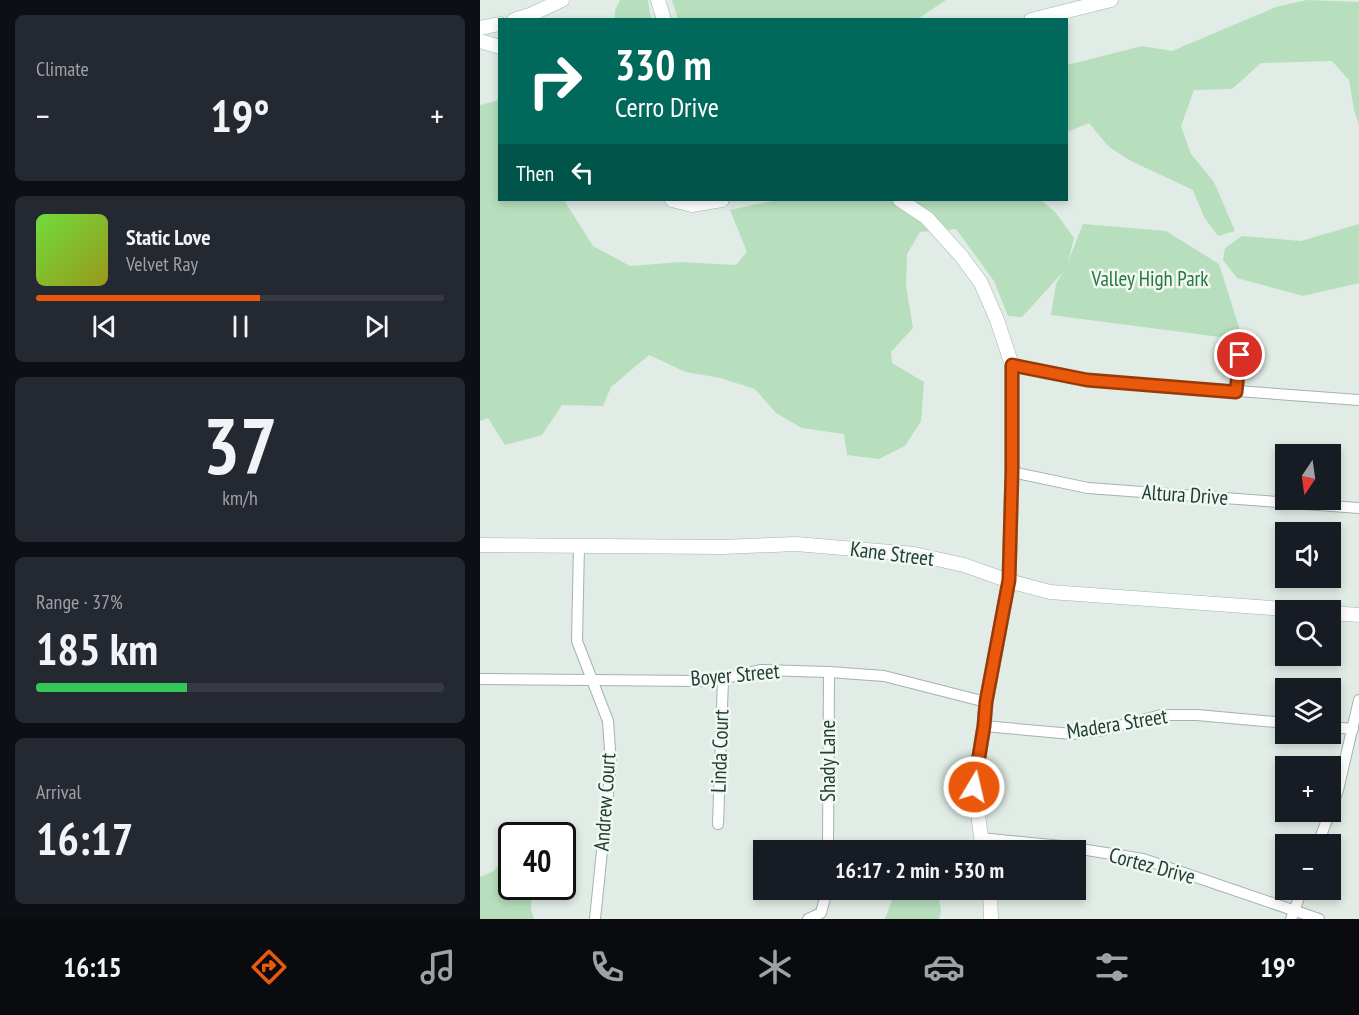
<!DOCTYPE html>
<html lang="en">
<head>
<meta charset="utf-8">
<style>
  body { margin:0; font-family:"PT Sans Narrow",sans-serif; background:#242831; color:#f1f3f6; height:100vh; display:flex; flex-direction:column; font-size:22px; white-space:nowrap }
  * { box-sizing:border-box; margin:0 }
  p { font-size:20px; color:#9ea1a6 }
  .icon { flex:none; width:33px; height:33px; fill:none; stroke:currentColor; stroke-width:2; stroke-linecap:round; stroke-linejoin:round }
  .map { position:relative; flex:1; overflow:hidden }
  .panel { display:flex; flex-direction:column; gap:15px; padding:15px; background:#0d0f14; width:480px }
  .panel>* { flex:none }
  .top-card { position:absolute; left:18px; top:18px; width:570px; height:183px; border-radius:0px; box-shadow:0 3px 9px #0003; background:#00695c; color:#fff; overflow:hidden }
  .needle { width:39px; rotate:193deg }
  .fabs { position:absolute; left:795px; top:444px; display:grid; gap:12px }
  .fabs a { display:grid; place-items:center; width:66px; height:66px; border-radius:0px; background:#171b24; box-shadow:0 3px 9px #0003; font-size:30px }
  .speed { position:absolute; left:18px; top:822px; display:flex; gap:12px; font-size:30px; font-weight:700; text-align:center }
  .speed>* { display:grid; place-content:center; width:78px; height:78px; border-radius:50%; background:#171b24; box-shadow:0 3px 9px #0003; line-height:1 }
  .speed .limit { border:3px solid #111; border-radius:9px; background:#fff; color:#111 }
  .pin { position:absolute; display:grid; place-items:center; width:51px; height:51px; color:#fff; margin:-26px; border:3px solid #fff; border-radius:50%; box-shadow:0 2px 6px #0007 }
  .me { position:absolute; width:66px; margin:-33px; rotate:9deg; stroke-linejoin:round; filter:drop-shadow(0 0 4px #0008) }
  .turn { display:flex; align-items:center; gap:21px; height:126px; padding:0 18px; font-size:27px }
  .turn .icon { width:78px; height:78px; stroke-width:2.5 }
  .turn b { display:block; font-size:42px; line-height:51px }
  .then { display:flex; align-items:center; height:57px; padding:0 18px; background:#0003; gap:12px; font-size:22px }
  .big { font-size:45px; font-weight:800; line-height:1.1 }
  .panel .tile { flex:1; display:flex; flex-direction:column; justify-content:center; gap:9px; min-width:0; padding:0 21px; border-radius:9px; background:#242831 }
  .panel .dial { align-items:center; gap:0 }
  .dial b { font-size:78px; line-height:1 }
  .song { display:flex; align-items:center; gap:18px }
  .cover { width:72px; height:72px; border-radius:9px; background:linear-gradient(135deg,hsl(100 70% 55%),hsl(60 70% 35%)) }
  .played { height:6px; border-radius:3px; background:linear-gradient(90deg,#ea580c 55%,#363941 55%) }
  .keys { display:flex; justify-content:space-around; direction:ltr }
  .heat { display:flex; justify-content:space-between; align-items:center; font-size:33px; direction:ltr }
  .charge { height:9px; border-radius:4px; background:linear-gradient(90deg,#34c759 37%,#363941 0) }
  .trip { position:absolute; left:273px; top:840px; width:333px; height:60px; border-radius:0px; background:#171b24; box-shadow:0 3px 9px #0003; font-weight:800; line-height:60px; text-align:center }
  .tabs { display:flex; height:96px; justify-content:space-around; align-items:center; background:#090b0e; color:#9ea1a6 }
  .tabs .icon { width:42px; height:42px }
  .tabs .selected { color:#ea580c }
  .tabs b { font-size:27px; color:#f1f3f6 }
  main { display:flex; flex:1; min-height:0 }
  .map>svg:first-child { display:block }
  .green { fill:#b7dfbd }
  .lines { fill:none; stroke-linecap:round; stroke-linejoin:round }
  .street-casing { stroke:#a3b4ac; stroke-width:12 }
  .secondary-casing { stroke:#9eb8ac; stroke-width:15 }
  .street { stroke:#fff; stroke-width:10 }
  .secondary { stroke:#fff; stroke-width:14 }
  .route-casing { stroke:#983908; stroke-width:15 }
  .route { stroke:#ea580c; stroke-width:10 }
  .labels { text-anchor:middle; stroke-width:5; stroke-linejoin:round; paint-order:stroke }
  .park-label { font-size:21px; fill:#27773c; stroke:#f1f8f4 }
  .street-label { font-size:21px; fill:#203e32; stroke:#f1f8f4 }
</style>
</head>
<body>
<main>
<section class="panel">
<div class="tile"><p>Climate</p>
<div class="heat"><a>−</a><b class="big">19°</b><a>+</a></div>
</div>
<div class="tile">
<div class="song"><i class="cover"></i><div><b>Static Love</b><p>Velvet Ray</p></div></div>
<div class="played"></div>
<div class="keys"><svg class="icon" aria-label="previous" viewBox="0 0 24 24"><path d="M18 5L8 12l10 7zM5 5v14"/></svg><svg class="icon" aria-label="pause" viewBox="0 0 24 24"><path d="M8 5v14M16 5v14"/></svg><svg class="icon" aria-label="next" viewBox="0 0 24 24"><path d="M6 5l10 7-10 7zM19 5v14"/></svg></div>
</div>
<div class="tile dial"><b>37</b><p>km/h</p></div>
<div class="tile"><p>Range · 37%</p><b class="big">185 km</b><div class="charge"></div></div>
<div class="tile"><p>Arrival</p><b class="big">16:17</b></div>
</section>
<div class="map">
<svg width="879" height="919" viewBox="0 0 879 919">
  <rect width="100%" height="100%" fill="#e0ece5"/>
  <g class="green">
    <polygon points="140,0 168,0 171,19 135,19 135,10"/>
    <polygon points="192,0 466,0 436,20 198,19"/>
    <polygon points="827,0 879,2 879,125 874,110 869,80 852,61 781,63 752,89 714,90 701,126 711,154 734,182 755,231 738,236 724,217 713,190 651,161 629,147 609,123 587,132 587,65 662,46 692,51 796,7"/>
    <polygon points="19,100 20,200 84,200 113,246 150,266 200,262 256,265 267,252 250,210 297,200 561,200 576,213 594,238 588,262 603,224 686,231 739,264 763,340 571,315 576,284 583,272 542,317 528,316 514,281 476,229 440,232 427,254 426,286 433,328 411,352 412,363 444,382 441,421 425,446 399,459 367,455 364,434 322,428 296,413 275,389 240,378 206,372 169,355 131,387 123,406 82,405 62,435 25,445 8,418 0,421 0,105"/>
    <polygon points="879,224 879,283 823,296 757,278 743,260 745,248 762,236 821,241"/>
    <polygon points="31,849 32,886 52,887 51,909 54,919 0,919 0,877 14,871"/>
    <polygon points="420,890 457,890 461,911 459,919 405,919 414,895"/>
  </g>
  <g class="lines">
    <g class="street-casing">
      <g id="street">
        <polyline points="532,365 607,380 879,400"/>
        <polyline points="756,392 761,355"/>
        <polyline points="532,472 608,488 879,508"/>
        <polyline points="99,546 97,641 128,721 131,764 115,919"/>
        <polyline points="0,679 217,681 243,679 280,670 349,672 404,676 506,702"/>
        <polyline points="504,726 592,734 623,730 681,715 717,715 806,723"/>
        <polyline points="850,727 873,729"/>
        <polyline points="238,824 243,679"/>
        <polyline points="501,838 582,846 663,859 839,919"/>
        <polyline points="838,844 858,790 879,700"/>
        <polyline points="348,850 349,672"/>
        <polyline points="328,919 341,913 347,890"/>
        <polyline points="811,919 822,890"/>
      </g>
    </g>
    <g class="secondary-casing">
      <g id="secondary">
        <polyline points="178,0 184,20"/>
        <polyline points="34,20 50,15 82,0"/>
        <polyline points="551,20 631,0"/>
        <polyline points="0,28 20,24"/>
        <polyline points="0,41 20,47"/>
        <polyline points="192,200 212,205 242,200"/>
        <polyline points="420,200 447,218 482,257 501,283 517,320 532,365 532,472 529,581 506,702 504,726 494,787 503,850"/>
        <polyline points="0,545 242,547 316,544 434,554 484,565 529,581 570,592 819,610"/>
        <polyline points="850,613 879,615"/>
        <polyline points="510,890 511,919"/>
      </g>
    </g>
    <use href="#street" class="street"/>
    <use href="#secondary" class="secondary"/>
  </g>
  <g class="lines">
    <g class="route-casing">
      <polyline id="route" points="494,787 504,726 506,702 529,580 532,471 532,365 607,380 756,392 760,355"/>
    </g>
    <use href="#route" class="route"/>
  </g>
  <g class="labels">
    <g class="park-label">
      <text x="670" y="286">Valley High Park</text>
    </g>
    <g class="street-label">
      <text transform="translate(705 495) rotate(4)" y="7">Altura Drive</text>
      <text transform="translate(412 554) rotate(7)" y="7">Kane Street</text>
      <text transform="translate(255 675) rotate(-5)" y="7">Boyer Street</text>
      <text transform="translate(637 724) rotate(-9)" y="7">Madera Street</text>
      <text transform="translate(240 751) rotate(-88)" y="7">Linda Court</text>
      <text transform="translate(348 761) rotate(-90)" y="7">Shady Lane</text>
      <text transform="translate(125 802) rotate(-86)" y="7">Andrew Court</text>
      <text transform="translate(672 866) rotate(15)" y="7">Cortez Drive</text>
    </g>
  </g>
</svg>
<div class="fabs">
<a><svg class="needle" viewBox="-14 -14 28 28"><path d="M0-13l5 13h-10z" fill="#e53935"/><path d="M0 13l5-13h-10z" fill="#9ea1a6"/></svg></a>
<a><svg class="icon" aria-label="sound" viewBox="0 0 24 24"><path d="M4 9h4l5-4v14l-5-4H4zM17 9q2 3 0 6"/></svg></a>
<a><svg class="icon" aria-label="search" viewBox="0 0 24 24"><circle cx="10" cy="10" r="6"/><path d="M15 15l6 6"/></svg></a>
<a><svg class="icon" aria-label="layers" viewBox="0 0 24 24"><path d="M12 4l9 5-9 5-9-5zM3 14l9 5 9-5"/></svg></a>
<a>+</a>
<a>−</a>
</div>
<div class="speed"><div class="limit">40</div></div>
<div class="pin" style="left:760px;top:355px;background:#d93025"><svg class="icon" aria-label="arrive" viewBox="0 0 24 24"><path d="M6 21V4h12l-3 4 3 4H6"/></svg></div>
<svg class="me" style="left:494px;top:787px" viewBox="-20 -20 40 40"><circle r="17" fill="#ea580c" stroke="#fff" stroke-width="3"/><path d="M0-11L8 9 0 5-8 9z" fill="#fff"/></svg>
<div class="trip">16:17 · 2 min · 530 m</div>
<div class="top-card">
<div class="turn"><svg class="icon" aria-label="right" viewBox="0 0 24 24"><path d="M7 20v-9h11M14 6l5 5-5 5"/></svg><div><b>330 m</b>Cerro Drive</div></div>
<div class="then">Then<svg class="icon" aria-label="left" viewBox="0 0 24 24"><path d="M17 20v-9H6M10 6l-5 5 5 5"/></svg></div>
</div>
</div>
</main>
<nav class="tabs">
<b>16:15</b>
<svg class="icon selected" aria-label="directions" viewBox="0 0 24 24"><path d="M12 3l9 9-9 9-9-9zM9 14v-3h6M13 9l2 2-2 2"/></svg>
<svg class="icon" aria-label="music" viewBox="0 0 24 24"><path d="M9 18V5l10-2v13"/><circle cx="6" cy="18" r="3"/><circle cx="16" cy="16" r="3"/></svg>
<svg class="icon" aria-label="phone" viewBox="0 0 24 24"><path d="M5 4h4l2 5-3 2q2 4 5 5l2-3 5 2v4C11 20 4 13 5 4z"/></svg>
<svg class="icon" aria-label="climate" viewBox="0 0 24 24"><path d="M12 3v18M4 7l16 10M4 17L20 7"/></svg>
<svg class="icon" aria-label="car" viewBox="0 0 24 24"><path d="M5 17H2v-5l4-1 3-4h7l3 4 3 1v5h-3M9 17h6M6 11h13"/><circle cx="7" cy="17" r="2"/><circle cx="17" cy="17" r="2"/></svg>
<svg class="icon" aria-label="filters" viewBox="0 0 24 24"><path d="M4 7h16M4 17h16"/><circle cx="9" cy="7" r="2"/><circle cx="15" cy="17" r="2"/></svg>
<b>19°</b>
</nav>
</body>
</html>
